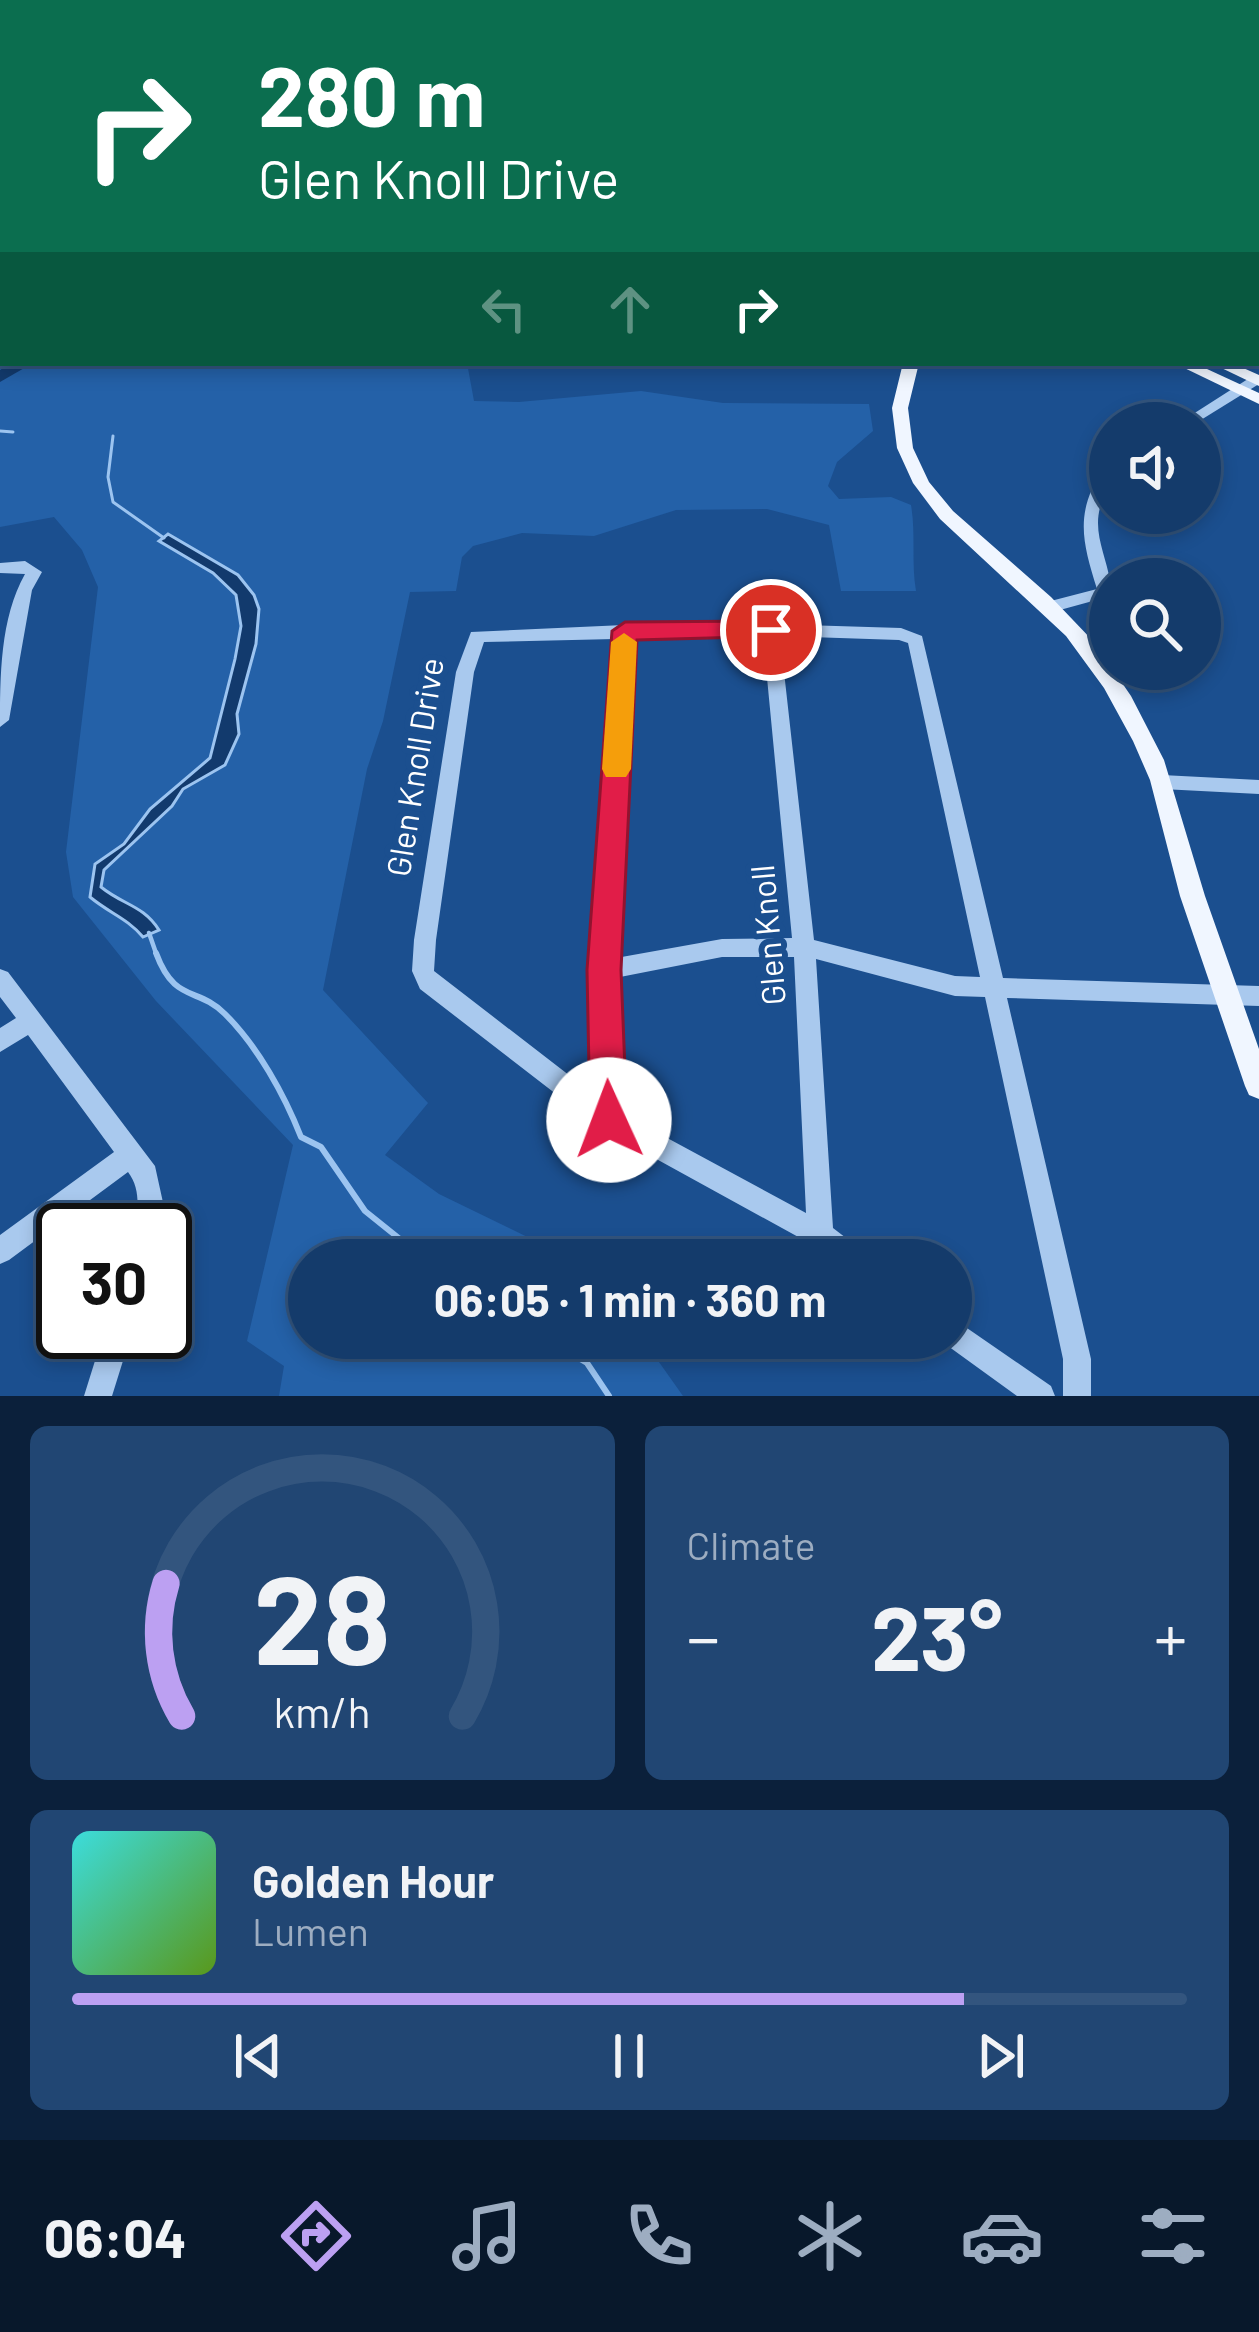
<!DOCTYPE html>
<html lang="en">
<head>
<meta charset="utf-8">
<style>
  body { margin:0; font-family:Barlow,sans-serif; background:#214673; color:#f1f3f6; height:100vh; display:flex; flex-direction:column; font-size:45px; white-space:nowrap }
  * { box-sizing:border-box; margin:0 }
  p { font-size:39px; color:#9dadc1 }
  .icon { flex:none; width:66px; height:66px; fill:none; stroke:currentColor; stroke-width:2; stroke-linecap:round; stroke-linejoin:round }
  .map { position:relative; height:1396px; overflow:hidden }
  .panel { display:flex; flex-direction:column; gap:30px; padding:30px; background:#0b203b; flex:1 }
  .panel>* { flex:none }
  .hud { position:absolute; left:0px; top:0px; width:1260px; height:366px; box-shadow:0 6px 18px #0003,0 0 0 3px #33557e; background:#0b6e4f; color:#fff; overflow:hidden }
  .buttons { position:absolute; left:1089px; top:402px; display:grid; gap:24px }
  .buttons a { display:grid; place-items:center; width:132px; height:132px; border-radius:50%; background:#143b6b; box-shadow:0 6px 18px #0003,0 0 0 3px #33557e; font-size:60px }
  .speed { position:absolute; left:36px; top:1203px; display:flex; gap:24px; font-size:60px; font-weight:700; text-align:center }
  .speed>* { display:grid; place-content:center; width:156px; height:156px; border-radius:50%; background:#143b6b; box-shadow:0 6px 18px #0003,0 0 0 3px #33557e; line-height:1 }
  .speed .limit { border:6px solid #111; border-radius:18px; background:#fff; color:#111 }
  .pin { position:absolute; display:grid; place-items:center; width:102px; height:102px; color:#fff; margin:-51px; border:6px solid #fff; border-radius:50%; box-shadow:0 3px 12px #0007 }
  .me { position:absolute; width:132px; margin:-66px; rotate:358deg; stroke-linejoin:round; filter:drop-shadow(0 0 9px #0008) }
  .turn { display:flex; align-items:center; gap:42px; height:252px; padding:0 60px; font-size:54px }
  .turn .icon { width:156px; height:156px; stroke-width:2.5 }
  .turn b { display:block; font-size:84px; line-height:102px }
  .lanes { display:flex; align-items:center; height:114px; padding:0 60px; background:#0003; justify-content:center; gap:60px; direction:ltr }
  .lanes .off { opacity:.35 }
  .big { font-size:90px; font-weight:700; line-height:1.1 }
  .panel .card { flex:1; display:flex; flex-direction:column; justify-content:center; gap:18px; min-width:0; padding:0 42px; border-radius:18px; background:#214673 }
  .panel .dial { align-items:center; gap:0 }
  .dial svg { height:312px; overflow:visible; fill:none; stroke:#33557e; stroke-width:7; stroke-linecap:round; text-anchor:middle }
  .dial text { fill:#f1f3f6; stroke:none }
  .song { display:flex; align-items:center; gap:36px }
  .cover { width:144px; height:144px; border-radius:18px; background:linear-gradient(135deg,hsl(180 70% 55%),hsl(90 70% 35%)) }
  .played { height:12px; border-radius:6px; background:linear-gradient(90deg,#bca0f2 80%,#33557e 80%) }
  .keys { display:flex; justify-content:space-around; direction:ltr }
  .heat { display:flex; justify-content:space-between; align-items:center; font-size:66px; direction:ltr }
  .panel .tiles { flex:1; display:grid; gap:30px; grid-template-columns:1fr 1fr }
  .card:last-child { grid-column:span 2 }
  .trip { position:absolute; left:288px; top:1239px; width:684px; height:120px; border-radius:60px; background:#143b6b; box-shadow:0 6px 18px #0003,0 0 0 3px #33557e; font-weight:700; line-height:120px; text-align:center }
  .menu { display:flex; height:192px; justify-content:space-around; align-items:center; background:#08182b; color:#9dadc1 }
  .menu .icon { width:84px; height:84px }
  .menu .on { color:#bca0f2 }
  .menu b { font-size:54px; color:#f1f3f6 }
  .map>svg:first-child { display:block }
  .green { fill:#2461a8 }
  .water { fill:#123a6d; stroke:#9cc4f0; stroke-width:3 }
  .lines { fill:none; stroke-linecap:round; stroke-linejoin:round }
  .stream-far2 { stroke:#9cc4f0; stroke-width:3 }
  .stream-far1 { stroke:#9cc4f0; stroke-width:4.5 }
  .stream { stroke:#9cc4f0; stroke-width:6 }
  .river { fill:#123a6d; fill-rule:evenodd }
  .minor { fill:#a9c9ee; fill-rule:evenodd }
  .major { fill:#f0f6ff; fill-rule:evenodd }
  .rail-casing { stroke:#fff; stroke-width:4.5 }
  .rail { stroke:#1b4f8f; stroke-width:3; stroke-dasharray:6; stroke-linecap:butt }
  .route { fill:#e11d48; stroke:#92132f; stroke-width:3 }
  .slow { fill:#f59e0b }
  .labels { text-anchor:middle; stroke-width:12; stroke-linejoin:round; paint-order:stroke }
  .street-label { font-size:33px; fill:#fff; stroke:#1b4f8f }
</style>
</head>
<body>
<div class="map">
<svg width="1259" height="1396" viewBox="0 0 1259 1396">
  <rect width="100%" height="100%" fill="#1b4f8f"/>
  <path class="green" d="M0,224L3,363H467L474,401L519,402L641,391L723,403L869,404L873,431L837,462L828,486L839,499L891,497L911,505C916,534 911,562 916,591H841L829,525L767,509L676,510L594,536L522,533L473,546L462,557L456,591L410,592L383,721L367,769L323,990L428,1103L385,1155L439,1194L554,1250L565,1260H309V1338H642L683,1396H279L284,1366L247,1341L293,1145L156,1001L73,897L66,852L98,587L82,550L54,517L0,527Z"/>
  <path class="water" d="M168,534L238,575L254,595L259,609L256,644L237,714L239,734L225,765L183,789L172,806L104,870L101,887C123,905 143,905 159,930L143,937C127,918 109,913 90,897L95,864L124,844L150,809L210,758L235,659L241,626L236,595L213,573L159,541Z"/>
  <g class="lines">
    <g class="stream-far2">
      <polyline points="0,431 13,432"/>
      <polyline points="113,436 108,477 113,502 164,538"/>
    </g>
    <polyline class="stream-far1" points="149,933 157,956"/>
    <g class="stream">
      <path d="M156,953C175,1004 197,986 225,1014C258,1047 284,1094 301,1137L321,1147L365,1211L426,1260"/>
      <polyline points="545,1338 587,1363 609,1396"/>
    </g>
    <g class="river">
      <rect x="1257" y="332" width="2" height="10"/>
      <polygon points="11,363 33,363 0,382 0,370"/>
    </g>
    <g class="minor">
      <polygon points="12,0 21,0 25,3 16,3"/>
      <polygon points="101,0 110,0 114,3 105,3"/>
      <polygon points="195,0 204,0 208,3 199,3"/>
      <polygon points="1108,0 1116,0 1118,3 1110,3"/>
      <rect x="0" y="52" width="3" height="6"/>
      <rect x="1257" y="63" width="2" height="6"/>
      <polygon points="3,77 3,83 0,84 0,78"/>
      <rect x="0" y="120" width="3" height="6"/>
      <rect x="0" y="145" width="3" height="6"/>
      <rect x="1257" y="169" width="2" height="8"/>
      <polygon points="3,182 3,190 0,191 0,183"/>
      <rect x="1257" y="266" width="2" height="6"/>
      <polygon points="1251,377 1259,377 1259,384 1196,423 1179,423"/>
      <path d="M1110,466C1110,486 1098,502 1098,523C1098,543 1107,561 1110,581C1111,590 1110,601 1110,611L1104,609L1100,599L1049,613L1043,611L1041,607L1043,603L1097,589C1082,541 1074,511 1105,467Z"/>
      <path d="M25,561L42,572L32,590L9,720L0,727C0,677 0,618 25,574L0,573V563Z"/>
      <path d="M771,624L901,628L922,636L1003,978L1259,986V1006L1007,998L1091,1359V1396H1063V1359L985,997L955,996L816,959L833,1228L863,1251L867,1260H832L811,1244L600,1128L420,989L412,971L414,940L456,672L471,632L624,625ZM763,636L792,938L722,939L616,958L632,639ZM780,636L899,640L908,643L980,977L955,976L814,940ZM615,639L593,970L596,1096L434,971L436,940L474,672L484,642ZM722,957H794L806,1213L621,1113L615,978Z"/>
      <polygon points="1120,669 1138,669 1140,675 1137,679 1125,679"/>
      <polygon points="1162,775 1259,780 1259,794 1162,789 1155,787 1152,782 1155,777"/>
      <path d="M0,969L8,972L155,1166L164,1207L161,1230H135C138,1210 141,1189 128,1172L9,1260L0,1264V1235L114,1152L28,1035L0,1052V1028L16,1018L0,997Z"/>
      <polygon points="951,1317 1051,1386 1055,1396 1017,1396 941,1341 940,1338 951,1338"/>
      <polygon points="104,1332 132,1332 112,1396 84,1396"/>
    </g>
    <g class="major">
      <polygon points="406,0 417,0 420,3 409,3"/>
      <polygon points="428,0 439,0 442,3 431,3"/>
      <polygon points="3,34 3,40 0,41 0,35"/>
      <polygon points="903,363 919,363 908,408 913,448 929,482 953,511 1051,597 1094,642 1131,696 1164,760 1205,896 1259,1049 1259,1099 1249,1095 1245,1086 1180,896 1150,780 1133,741 1104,688 1066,636 940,519 913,483 897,448 892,408"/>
      <polygon points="1174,363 1194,363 1259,393 1259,404"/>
      <polygon points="1211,363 1232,363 1259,375 1259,386"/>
    </g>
    <g class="rail-casing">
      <polyline id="rail" points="459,0 466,3"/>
    </g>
    <use href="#rail" class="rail"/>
  </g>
  <polygon class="route" points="771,621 784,630 780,636 637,640 621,970 627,1120 622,1132 609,1137 596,1132 590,1120 587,970 612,631 625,622"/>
  <polygon class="slow" points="624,633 637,642 631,769 626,777 606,777 602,769 611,642"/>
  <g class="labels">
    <g class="street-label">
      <text transform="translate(415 767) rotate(-81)" y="12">Glen Knoll Drive</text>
      <text transform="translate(768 935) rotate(-95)" y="12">Glen Knoll</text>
    </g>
  </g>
</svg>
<div class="buttons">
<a><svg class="icon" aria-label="sound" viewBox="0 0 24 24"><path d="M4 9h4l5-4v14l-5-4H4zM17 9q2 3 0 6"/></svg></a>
<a><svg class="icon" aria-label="search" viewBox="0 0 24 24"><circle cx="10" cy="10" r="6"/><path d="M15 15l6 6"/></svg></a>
</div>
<div class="speed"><div class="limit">30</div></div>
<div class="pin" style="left:771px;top:630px;background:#d93025"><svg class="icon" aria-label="arrive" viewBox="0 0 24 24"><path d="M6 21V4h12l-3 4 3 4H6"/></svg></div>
<svg class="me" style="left:609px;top:1120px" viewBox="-20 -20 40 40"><circle r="19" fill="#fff"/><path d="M0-13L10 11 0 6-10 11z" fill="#e11d48"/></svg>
<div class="trip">06:05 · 1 min · 360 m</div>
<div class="hud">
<div class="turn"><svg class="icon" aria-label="right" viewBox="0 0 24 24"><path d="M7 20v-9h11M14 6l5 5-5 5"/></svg><div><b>280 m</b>Glen Knoll Drive</div></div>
<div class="lanes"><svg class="icon off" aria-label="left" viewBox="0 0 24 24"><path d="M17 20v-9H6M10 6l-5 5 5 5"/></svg><svg class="icon off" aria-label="ahead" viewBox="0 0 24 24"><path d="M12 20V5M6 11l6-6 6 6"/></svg><svg class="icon" aria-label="right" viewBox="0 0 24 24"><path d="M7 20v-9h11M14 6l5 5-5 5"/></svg></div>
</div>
</div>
<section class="panel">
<div class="tiles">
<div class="card dial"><svg viewBox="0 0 100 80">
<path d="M14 69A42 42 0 1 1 86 69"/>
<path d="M14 69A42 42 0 0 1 10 35" stroke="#bca0f2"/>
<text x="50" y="56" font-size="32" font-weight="700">28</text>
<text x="50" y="72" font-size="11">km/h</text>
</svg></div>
<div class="card"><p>Climate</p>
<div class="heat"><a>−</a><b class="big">23°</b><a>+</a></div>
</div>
<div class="card">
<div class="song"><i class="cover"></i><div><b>Golden Hour</b><p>Lumen</p></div></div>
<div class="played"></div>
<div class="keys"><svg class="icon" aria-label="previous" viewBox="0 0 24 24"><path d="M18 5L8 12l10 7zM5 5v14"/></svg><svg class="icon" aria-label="pause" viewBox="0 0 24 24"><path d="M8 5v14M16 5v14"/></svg><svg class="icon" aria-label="next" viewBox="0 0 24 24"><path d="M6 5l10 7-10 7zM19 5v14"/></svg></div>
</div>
</div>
</section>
<nav class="menu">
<b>06:04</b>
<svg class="icon on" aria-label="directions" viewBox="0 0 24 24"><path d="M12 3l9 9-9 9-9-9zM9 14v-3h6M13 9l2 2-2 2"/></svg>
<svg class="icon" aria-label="music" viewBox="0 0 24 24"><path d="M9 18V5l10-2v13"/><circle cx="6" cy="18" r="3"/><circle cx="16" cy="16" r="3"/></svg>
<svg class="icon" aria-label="phone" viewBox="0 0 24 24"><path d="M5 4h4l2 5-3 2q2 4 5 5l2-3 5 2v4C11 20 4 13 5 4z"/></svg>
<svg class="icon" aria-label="climate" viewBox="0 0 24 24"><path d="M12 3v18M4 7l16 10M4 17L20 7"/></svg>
<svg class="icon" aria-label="car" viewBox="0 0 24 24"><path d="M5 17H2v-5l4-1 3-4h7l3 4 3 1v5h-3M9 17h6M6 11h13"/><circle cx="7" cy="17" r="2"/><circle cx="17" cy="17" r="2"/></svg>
<svg class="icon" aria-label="filters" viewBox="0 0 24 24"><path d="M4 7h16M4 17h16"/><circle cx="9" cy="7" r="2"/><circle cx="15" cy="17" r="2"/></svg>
</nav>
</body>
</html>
